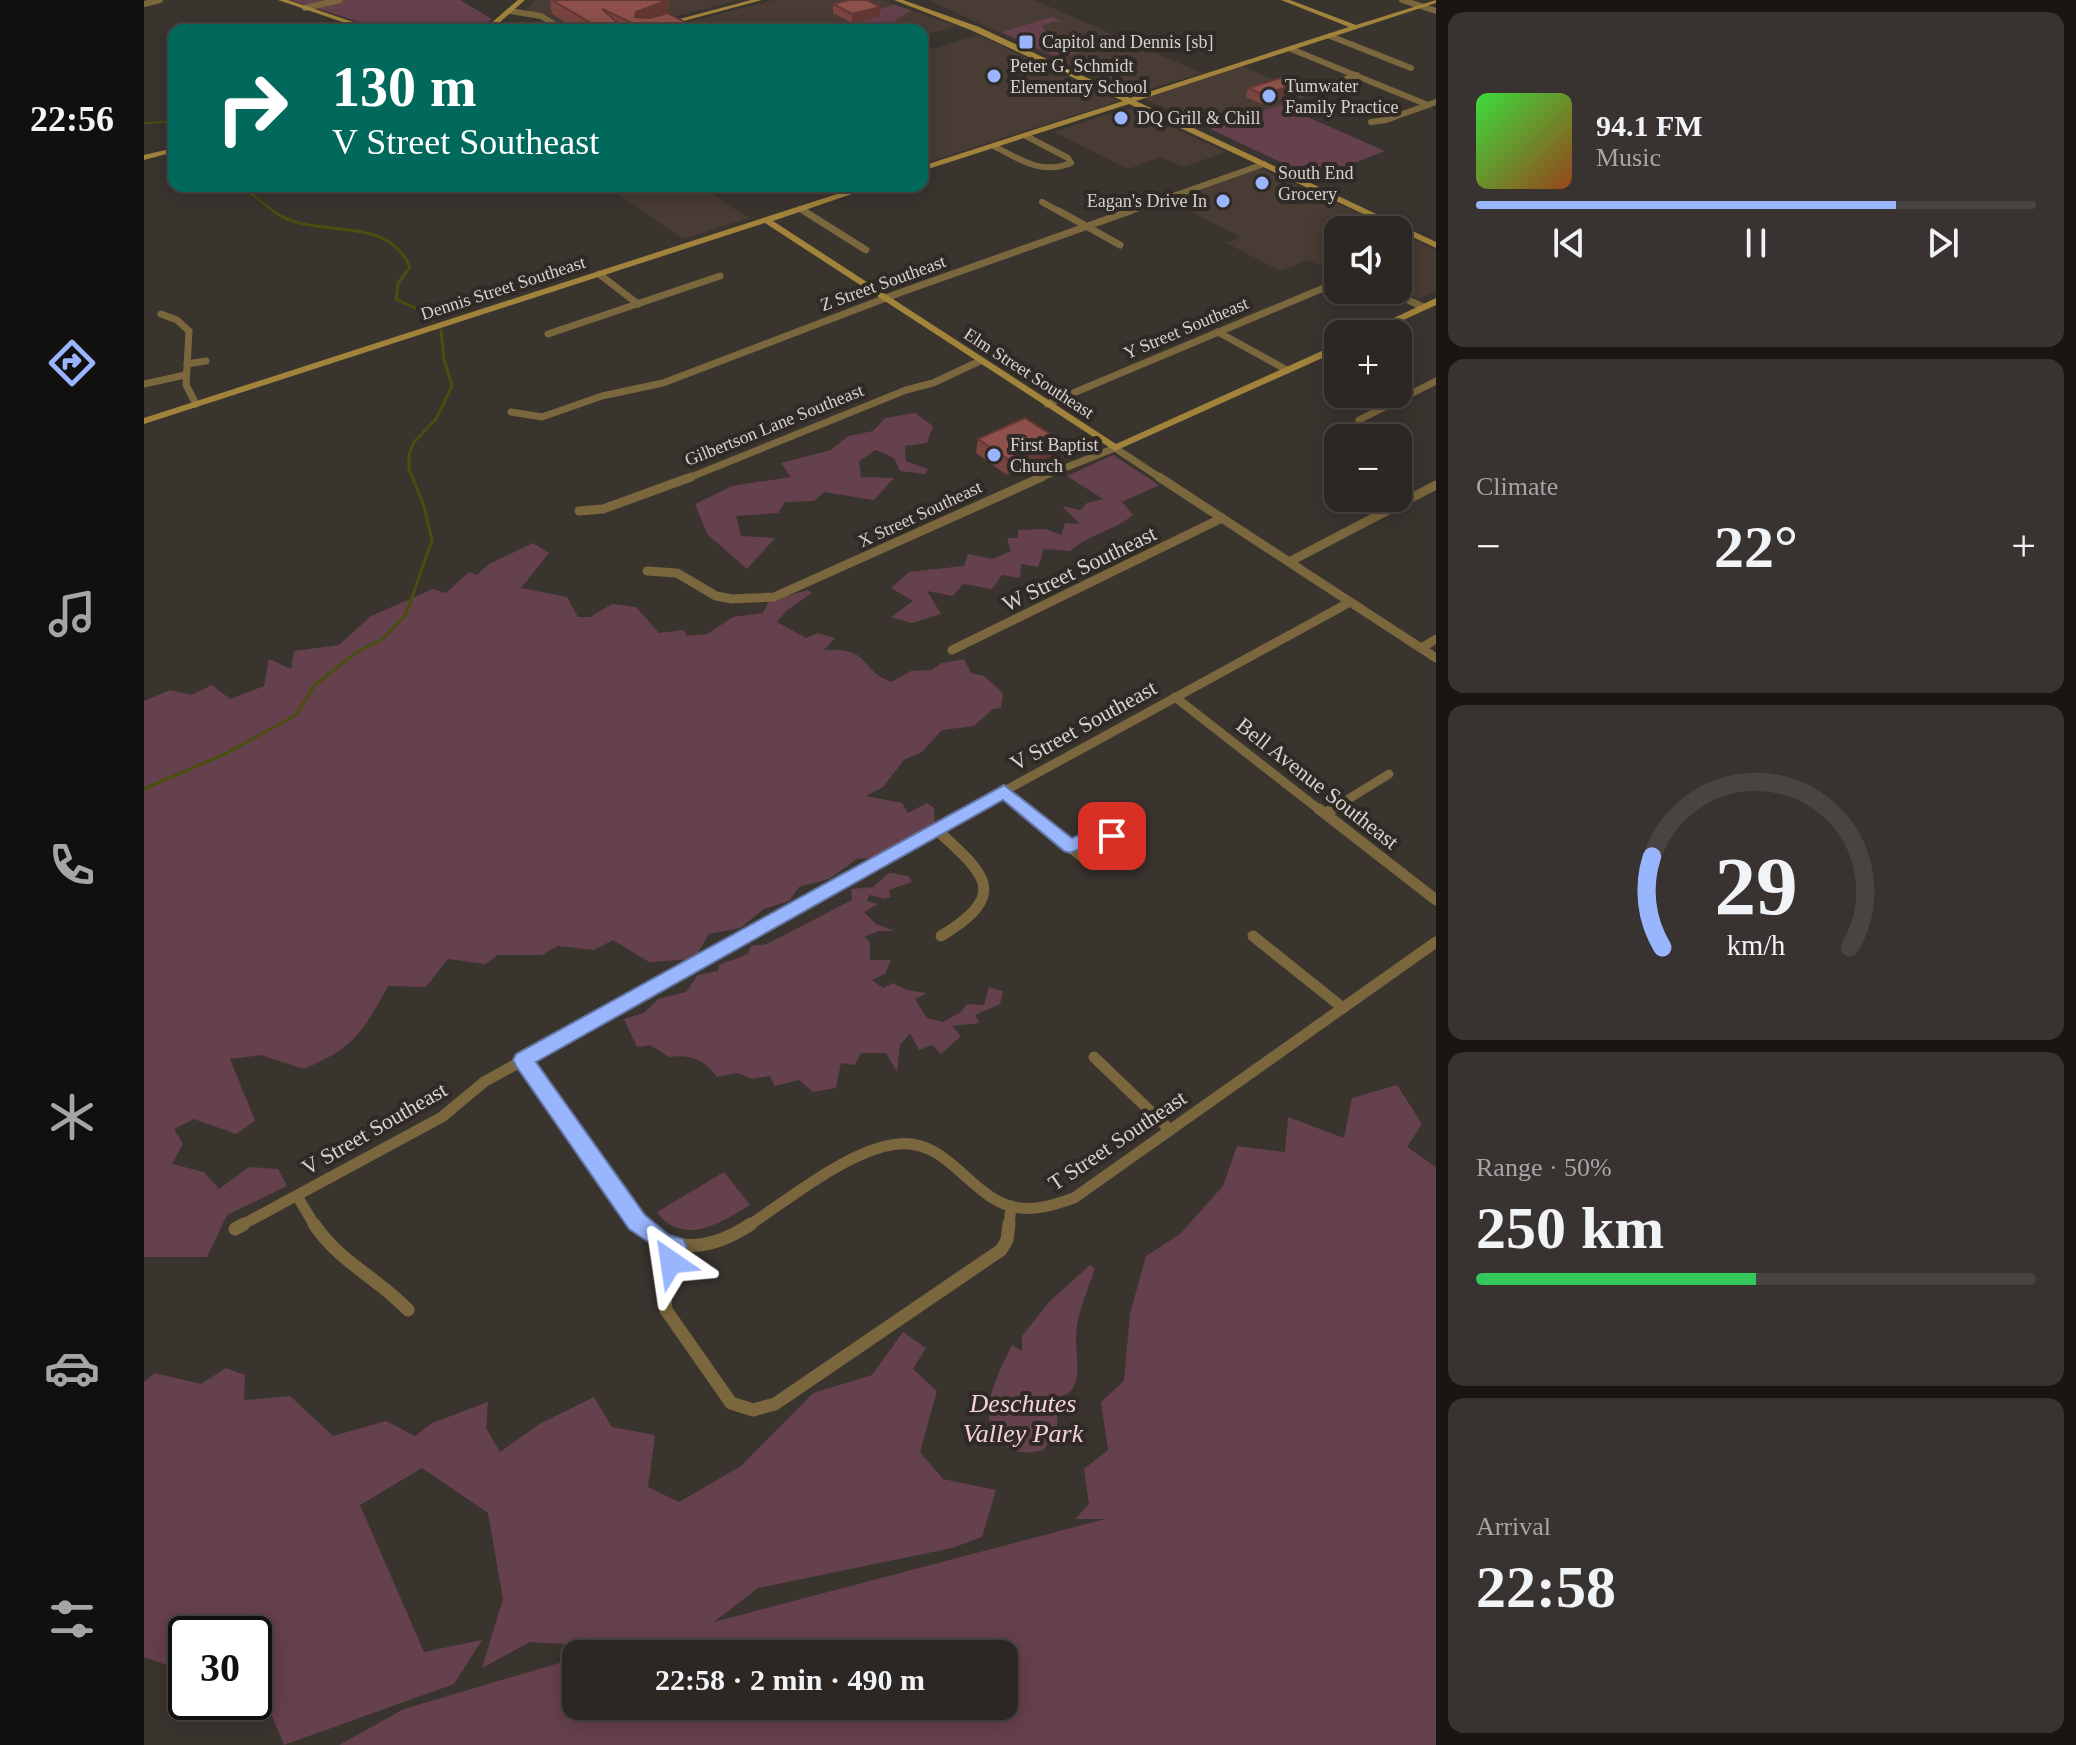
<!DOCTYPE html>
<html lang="en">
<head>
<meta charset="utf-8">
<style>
  body { margin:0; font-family:Georgia,serif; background:#383330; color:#f1f3f6; height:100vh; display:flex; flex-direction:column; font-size:30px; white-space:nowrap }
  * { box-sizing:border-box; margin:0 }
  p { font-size:26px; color:#a6a5a6 }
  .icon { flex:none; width:44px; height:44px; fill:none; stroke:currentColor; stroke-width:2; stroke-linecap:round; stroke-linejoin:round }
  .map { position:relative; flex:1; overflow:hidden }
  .panel { display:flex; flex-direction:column; gap:12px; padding:12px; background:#181513; width:640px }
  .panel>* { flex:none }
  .guide { position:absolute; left:24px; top:24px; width:760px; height:168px; border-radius:16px; box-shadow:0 4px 20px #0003,0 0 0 2px #484441; background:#00695c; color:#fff; overflow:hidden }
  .controls { position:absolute; left:1180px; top:216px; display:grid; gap:16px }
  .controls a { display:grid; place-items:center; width:88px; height:88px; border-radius:16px; background:#2c2723; box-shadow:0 4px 20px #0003,0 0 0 2px #484441; font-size:40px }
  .speed { position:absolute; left:24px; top:1616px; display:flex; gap:16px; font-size:40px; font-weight:700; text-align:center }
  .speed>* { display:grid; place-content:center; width:104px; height:104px; border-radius:50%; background:#2c2723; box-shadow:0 4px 20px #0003,0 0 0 2px #484441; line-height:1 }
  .speed .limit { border:4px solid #111; border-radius:12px; background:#fff; color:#111 }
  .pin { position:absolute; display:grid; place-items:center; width:68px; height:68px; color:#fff; margin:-34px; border-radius:16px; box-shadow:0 4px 12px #0006 }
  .me { position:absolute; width:88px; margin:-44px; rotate:328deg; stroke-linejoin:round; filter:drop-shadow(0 0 6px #0008) }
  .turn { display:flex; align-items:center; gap:28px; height:168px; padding:0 32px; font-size:36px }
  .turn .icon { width:104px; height:104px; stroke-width:2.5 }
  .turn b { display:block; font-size:56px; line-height:68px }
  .big { font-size:60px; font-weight:700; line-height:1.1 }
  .panel .widget { flex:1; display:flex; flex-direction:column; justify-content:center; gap:12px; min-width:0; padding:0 28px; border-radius:16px; background:#383330 }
  .panel .dial { align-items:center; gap:0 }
  .dial svg { height:208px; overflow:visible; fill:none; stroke:#484441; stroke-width:7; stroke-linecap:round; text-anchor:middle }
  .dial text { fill:#f1f3f6; stroke:none }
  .song { display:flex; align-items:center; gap:24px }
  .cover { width:96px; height:96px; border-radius:12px; background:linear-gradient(135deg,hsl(120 70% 55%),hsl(20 70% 35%)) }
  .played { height:8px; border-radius:4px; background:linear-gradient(90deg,#98b5fd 75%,#484441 75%) }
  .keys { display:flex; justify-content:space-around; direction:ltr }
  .heat { display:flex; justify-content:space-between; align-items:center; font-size:44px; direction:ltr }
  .charge { height:12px; border-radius:6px; background:linear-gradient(90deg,#34c759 50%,#484441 0) }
  .trip { position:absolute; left:418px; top:1640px; width:456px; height:80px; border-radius:16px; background:#2c2723; box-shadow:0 4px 20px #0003,0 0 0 2px #484441; font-weight:700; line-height:80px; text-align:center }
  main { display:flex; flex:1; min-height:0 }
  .tab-bar { display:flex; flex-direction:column; width:144px; justify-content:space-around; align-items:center; background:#12100e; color:#a6a5a6 }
  .tab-bar .icon { width:56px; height:56px }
  .tab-bar .current { color:#98b5fd }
  .tab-bar b { font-size:36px; color:#f1f3f6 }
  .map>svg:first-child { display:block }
  .built { fill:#483c34 }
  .green { fill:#65404d }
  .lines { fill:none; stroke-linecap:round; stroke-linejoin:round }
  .stream-far1 { stroke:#484f0f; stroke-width:2 }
  .stream { stroke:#484f0f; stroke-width:3 }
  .street-far4 { stroke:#7b673d; stroke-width:6 }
  .street-far3 { stroke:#7b673d; stroke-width:7 }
  .street-far2 { stroke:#7b673d; stroke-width:9 }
  .street-far1 { stroke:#7b673d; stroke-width:11 }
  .street { stroke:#7b673d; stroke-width:13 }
  .secondary { fill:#a1833b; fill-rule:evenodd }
  .wall { fill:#7a4540 }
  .shaded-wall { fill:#633834 }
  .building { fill:#8e504a; stroke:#633834; stroke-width:2 }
  .route { fill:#98b5fd; stroke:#6376a4; stroke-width:2 }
  .poi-dot { fill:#98b5fd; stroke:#302a26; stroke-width:3 }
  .labels { text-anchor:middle; stroke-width:8; stroke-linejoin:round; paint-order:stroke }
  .far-poi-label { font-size:18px; fill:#d6d2cf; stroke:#302a26; text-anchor:start }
  .far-street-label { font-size:18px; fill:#d6d2cf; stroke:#302a26 }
  .street-label { font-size:22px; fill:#d6d2cf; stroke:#302a26 }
  .near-park-label { font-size:26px; font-style:italic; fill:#f7d0dd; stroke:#302a26 }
</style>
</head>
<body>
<main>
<nav class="tab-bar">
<b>22:56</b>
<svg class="icon current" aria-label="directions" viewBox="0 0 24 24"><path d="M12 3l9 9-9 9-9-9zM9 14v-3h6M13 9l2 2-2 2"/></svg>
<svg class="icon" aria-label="music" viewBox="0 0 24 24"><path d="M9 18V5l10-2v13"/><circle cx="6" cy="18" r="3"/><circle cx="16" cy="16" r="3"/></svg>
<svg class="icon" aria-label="phone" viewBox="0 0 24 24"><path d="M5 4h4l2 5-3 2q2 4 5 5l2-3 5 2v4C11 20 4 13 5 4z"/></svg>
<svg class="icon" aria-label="climate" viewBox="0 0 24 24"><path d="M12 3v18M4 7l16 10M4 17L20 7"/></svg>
<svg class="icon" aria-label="car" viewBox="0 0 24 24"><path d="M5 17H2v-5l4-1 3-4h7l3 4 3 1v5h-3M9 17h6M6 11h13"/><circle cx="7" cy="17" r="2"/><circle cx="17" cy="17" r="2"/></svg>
<svg class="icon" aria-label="filters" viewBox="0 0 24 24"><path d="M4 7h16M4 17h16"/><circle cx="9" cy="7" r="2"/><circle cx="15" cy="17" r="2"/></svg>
</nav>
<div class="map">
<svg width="1292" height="1745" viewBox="0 0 1292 1745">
  <rect width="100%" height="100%" fill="#3a342f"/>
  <g class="built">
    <polygon points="391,0 595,0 480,30 427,30 404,16 382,10"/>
    <polygon points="630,0 737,0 813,26 778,36 778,30 513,30"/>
    <polygon points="784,0 890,0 1058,73 990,94"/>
    <polygon points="834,35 975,101 778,164 778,52"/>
    <polygon points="1098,66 1166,95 1066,129 999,98"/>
    <polygon points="979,109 991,110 1082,152 1039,167 1017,157 984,169 910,132"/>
    <polygon points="1113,167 1190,202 1250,230 1194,230 1193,274 1165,260 1137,271 1082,243 1096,237 1022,199"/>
    <polygon points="462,186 556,186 605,218 539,239"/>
    <polygon points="1254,232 1292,250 1292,291 1274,299 1254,289"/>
  </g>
  <g class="green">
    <polygon points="146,0 316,0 348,19 334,30 241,30"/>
    <path d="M750,5L767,10C746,25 730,37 704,25L736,16L734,10Z"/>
    <path d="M908,17L921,23L911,21L897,26C908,37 929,45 949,39L945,37L967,43L915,58L858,32Z"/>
    <polygon points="1136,105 1241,151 1171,178 1066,129"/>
    <polygon points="771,413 789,426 783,443 761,446 762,461 784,469 781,474 756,471 750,458 732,450 715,461 717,477 750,478 730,500 680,492 670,501 641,502 634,513 592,516 597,536 631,538 603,569 563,534 551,504 588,486 647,477 637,463 687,450 704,436 729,431 741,418"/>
    <path d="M969,455L1015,485L978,502L989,515C969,531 946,534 926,551L900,549L894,567L877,564L876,578L858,575L848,589L819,584L809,596L783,591L797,614L768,623L747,617L769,601L747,588L765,572L820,566L824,554L849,559L867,551L863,538H874V530L902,529L917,535L921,523L936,524L918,506L936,510L943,503L959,499L923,476Z"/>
    <path d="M389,543L405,553L377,588L423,597L434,617H446L468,604L492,607L515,633L540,630L543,636L563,634L589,617L619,613L625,601L664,590L668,593L642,611L633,622L662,638L674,633L691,638L680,650C729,648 713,668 747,682L767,671L787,670L798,663L820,659L827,673L840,676L859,693L857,708L849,709L830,726L798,730L778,752L760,760L739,787L722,796L758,803L764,813L783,803L790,808L791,828L737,857L713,859L685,879L655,887L645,901L620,909L596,928L565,934L550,959L505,962L469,940L450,950L414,946L398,955H354L341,964L304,959L282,987L244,986C218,1033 211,1047 160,1069L117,1055L86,1059L111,1121L92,1134L50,1119L30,1129L39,1144L28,1164L60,1172L75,1189L105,1167L134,1169L143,1186L83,1215L63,1257H0V701L26,690L47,695L68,685L86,699L120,686L125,659L147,669L150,651L195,645L227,616L289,589L302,593L325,572L333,575L345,564Z"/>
    <path d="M745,873L765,876L768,882L745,890L747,897L741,899L725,895L723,901L734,904L720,912L732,924L751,931H735L720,937L726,942V960H747L741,974L728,980L739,988L749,983L763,990L783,993L771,999L783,1018L799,1022L817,1012L823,1004L840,1005L845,987L859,991L856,1004L831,1015L836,1023L808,1026L817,1036L797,1054L788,1045L775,1050L766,1033L756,1045L753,1072L742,1053H717L711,1065L697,1063L692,1088L669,1092L655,1080L631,1086L626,1076L608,1079L594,1073L573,1077C561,1060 546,1054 525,1057L506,1045L493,1047L480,1019L500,1013L514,999L542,992L554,975L574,971L575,965L604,954L607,946L623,944L708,900L707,889L729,887Z"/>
    <polygon points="1253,1085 1278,1124 1263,1147 1292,1167 1292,1745 195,1745 260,1709 432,1658 432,1706 860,1706 860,1654 448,1654 474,1647 386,1642 338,1668 359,1599 344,1513 278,1468 216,1505 280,1652 338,1640 310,1684 140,1745 110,1673 110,1634 42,1634 42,1672 0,1657 0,1382 11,1373 57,1384 82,1368 101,1375 100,1400 146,1396 189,1436 242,1421 271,1436 288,1423 344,1402 342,1428 356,1452 397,1423 450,1397 468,1427 511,1435 504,1487 535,1502 597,1466 669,1393 728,1375 759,1332 782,1348 769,1369 793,1391 776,1452 799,1479 852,1490 838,1537 808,1548 614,1588 570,1622 961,1519 931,1519 945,1504 940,1469 964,1450 957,1402 980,1381 986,1314 1002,1256 1036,1234 1079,1186 1093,1146 1141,1152 1144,1117 1200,1138 1208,1098"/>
    <path d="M580,1172L606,1205C578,1222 539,1248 513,1212Z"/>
    <path d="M946,1265L951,1268C944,1290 934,1310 932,1334C931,1350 938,1376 928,1389C922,1397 913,1397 905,1398L913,1411V1433L899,1450C884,1454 870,1454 858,1443C829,1418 855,1372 868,1345L878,1351V1336L906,1301Z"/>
  </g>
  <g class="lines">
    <g class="stream-far1">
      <polyline points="0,123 21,122 30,126"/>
      <polyline points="90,186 106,193 132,213"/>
    </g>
    <g class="stream">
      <path d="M129,211C171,242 241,211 266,267L254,283L252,299L282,313L288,321"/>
      <polyline points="0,789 83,753 152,715 171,685 213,652 239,639 262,614 288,540 280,506 265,469 265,454 270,442 292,419 308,386 300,359 297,330"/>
    </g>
    <g class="street-far4">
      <polyline points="1258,0 1292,11"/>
      <polyline points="0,4 16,0"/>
      <polyline points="161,8 196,0"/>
      <polyline points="366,11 397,16 420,30"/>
      <polyline points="1186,36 1267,68"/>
      <polyline points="1147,49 1284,105"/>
      <polyline points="1174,89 1213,75"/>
      <polyline points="1227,122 1242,120 1292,102"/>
      <path d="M850,146C876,160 898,175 927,163L924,158L882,136"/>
      <polyline points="898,202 918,213"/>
      <polyline points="656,209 663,213"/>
      <polyline points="981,213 1120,164"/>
    </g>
    <g class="street-far3">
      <polyline points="660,211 722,250"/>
      <polyline points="915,211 976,245"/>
      <polyline points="455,274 494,304"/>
      <polyline points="1243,290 1279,307"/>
      <polyline points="17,314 33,320 45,331 42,385 52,404"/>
      <polyline points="1074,332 1143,370"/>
      <polyline points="404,334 576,276"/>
      <polyline points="43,364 62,361"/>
      <polyline points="0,384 41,375"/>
      <polyline points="903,404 1194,282"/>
      <polyline points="367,412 398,417 458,396 519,383 755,293 986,211"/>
      <polyline points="1215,420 1292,381"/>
      <polyline points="542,479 762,390 789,383 836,361"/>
      <polyline points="893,479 971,448 1018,479"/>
    </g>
    <g class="street-far2">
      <polyline points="1015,477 1292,658"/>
      <polyline points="435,511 459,509 547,477"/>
      <polyline points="1145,562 1292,485"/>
      <polyline points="503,571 533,573 572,596 588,599 630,597 898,477"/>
      <polyline points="1277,648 1292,639"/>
      <polyline points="808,650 1078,518"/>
      <polyline points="1031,697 1177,811"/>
      <polyline points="860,791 884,811"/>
      <polyline points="824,811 1206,602"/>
      <polyline points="1185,811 1245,774"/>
    </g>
    <g class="street-far1">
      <polyline points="881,809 947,864 966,863 980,849 975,840 959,834 926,846"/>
      <polyline points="1175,809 1292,900"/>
      <polyline points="1182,813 1189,809"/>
      <path d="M793,830C842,875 866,894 797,936"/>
      <polyline points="1109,936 1199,1008"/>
      <polyline points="950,1057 1026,1130"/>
      <polyline points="379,1060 498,1226"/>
      <polyline points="153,1196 171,1226"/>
      <polyline points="96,1226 298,1117 340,1082 828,809"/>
      <path d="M604,1226C644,1200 705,1149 754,1144C806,1138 828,1203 876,1208C896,1210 912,1204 930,1198L1292,942"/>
      <polyline points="865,1226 867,1206"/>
    </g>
    <g class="street">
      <path d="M170,1224C195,1262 234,1278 264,1310"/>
      <path d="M496,1224C532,1256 569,1249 607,1224"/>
      <polyline points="91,1229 100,1224"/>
      <polyline points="532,1246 520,1283 522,1310 587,1403 609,1410 631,1404 857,1250 863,1240 865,1224"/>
    </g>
    <g class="secondary">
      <polygon points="134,0 144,0 233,30 222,30"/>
      <polygon points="374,0 381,0 347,30 339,30"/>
      <polygon points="607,0 618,0 506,30 494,30"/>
      <polygon points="750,0 759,0 835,27 986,98 1205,27 1137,0 1146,0 1212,25 1292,0 1292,3 992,101 1292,242 1292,248 985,104 778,171 778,166 979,101 829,31"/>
      <polygon points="30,148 30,152 0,160 0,155"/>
      <polygon points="718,186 731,186 629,221 972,444 1191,345 1194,344 1194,351 971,451 621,223 0,424 0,418"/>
      <polygon points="1292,298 1292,305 1229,334 1216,334"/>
    </g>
  </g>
  <g class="wall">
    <polygon points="406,0 524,0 503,30 434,30 408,14"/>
    <polygon points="689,4 736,7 736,16 708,23 689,13"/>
    <polygon points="1104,88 1152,93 1118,104 1102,97"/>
    <polygon points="834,439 914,439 912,454 863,475 832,453"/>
  </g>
  <g class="shaded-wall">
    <polygon points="525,0 525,15 495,26 491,17 492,12"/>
    <polygon points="736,7 736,16 708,23 708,14"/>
    <polygon points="1154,83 1152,93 1118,104 1120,95"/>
    <polygon points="914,439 912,454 863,475 865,460"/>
  </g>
  <g class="building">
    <polygon points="408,0 524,0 492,12 491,17 506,18 524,13 552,28 546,30 503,30 458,9 482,30 459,30"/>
    <polygon points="705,0 723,0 736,7 708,14 689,4"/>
    <polygon points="1140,77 1154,83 1120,95 1104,88"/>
    <polygon points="881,418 914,439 865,460 834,439"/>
  </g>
  <path class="route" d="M860,785L928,838C944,831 964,822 977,836L968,842H953L926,853L920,851L859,800L392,1062L501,1215L525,1235L539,1239L543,1246L534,1269L527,1272L519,1269L515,1262L519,1252L485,1229L372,1066L369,1060L372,1054Z"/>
  <g class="poi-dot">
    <rect x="874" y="34" width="16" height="16" rx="4"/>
    <circle cx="850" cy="76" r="8"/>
    <circle cx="1125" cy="96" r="8"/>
    <circle cx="977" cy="118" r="8"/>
    <circle cx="1118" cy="183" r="8"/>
    <circle cx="1079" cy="201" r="8"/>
    <circle cx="850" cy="455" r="8"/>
  </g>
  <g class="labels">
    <g class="far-poi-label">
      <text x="898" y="48">Capitol and Dennis [sb]</text>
      <text x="866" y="72">Peter G. Schmidt<tspan x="866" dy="21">Elementary School</tspan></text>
      <text x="1141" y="92">Tumwater<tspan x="1141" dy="21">Family Practice</tspan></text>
      <text x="993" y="124">DQ Grill &amp; Chill</text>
      <text x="1134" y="179">South End<tspan x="1134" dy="21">Grocery</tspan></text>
      <text x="1063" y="207" text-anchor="end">Eagan's Drive In</text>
      <text x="866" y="451">First Baptist<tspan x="866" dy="21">Church</tspan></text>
    </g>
    <g class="far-street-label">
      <text transform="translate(739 283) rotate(-20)" y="6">Z Street Southeast</text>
      <text transform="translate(359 288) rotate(-18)" y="6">Dennis Street Southeast</text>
      <text transform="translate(1042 328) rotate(-23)" y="6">Y Street Southeast</text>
      <text transform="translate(885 373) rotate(33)" y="6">Elm Street Southeast</text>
      <text transform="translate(630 425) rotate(-22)" y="6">Gilbertson Lane Southeast</text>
      <text transform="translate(776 514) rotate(-25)" y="6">X Street Southeast</text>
    </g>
    <g class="street-label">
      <text transform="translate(935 568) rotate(-26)" y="8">W Street Southeast</text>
      <text transform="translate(939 725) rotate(-29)" y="8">V Street Southeast</text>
      <text transform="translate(1174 783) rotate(38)" y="8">Bell Avenue Southeast</text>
      <text transform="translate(230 1128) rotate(-30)" y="8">V Street Southeast</text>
      <text transform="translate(973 1140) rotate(-34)" y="8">T Street Southeast</text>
    </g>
    <g class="near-park-label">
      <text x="879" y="1412">Deschutes<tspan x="879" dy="30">Valley Park</tspan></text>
    </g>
  </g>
</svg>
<div class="controls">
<a><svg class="icon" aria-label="sound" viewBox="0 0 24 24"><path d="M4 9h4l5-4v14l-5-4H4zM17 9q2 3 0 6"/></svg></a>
<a>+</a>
<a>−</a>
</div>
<div class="speed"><div class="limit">30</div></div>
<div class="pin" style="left:968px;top:836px;background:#d93025"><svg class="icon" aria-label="arrive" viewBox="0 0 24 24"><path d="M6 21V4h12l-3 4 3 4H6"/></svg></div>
<svg class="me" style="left:527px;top:1262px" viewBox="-20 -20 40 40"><path d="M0-17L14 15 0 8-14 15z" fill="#98b5fd" stroke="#fff" stroke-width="4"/></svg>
<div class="trip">22:58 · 2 min · 490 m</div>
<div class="guide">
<div class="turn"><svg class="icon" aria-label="right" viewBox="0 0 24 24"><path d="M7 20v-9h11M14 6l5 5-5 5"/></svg><div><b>130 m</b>V Street Southeast</div></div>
</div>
</div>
<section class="panel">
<div class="widget">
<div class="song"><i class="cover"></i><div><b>94.1 FM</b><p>Music</p></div></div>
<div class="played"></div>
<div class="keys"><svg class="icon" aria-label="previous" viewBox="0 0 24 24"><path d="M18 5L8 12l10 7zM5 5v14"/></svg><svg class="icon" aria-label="pause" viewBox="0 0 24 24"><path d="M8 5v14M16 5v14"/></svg><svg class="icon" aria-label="next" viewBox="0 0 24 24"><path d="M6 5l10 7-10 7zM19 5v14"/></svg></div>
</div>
<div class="widget"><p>Climate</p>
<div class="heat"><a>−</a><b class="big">22°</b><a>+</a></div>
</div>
<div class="widget dial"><svg viewBox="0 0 100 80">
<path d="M14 69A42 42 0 1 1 86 69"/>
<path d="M14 69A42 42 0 0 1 10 34" stroke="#98b5fd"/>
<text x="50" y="56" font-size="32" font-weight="700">29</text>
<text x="50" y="72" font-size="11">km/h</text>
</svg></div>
<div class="widget"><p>Range · 50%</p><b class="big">250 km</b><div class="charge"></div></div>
<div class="widget"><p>Arrival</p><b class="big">22:58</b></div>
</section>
</main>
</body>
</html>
